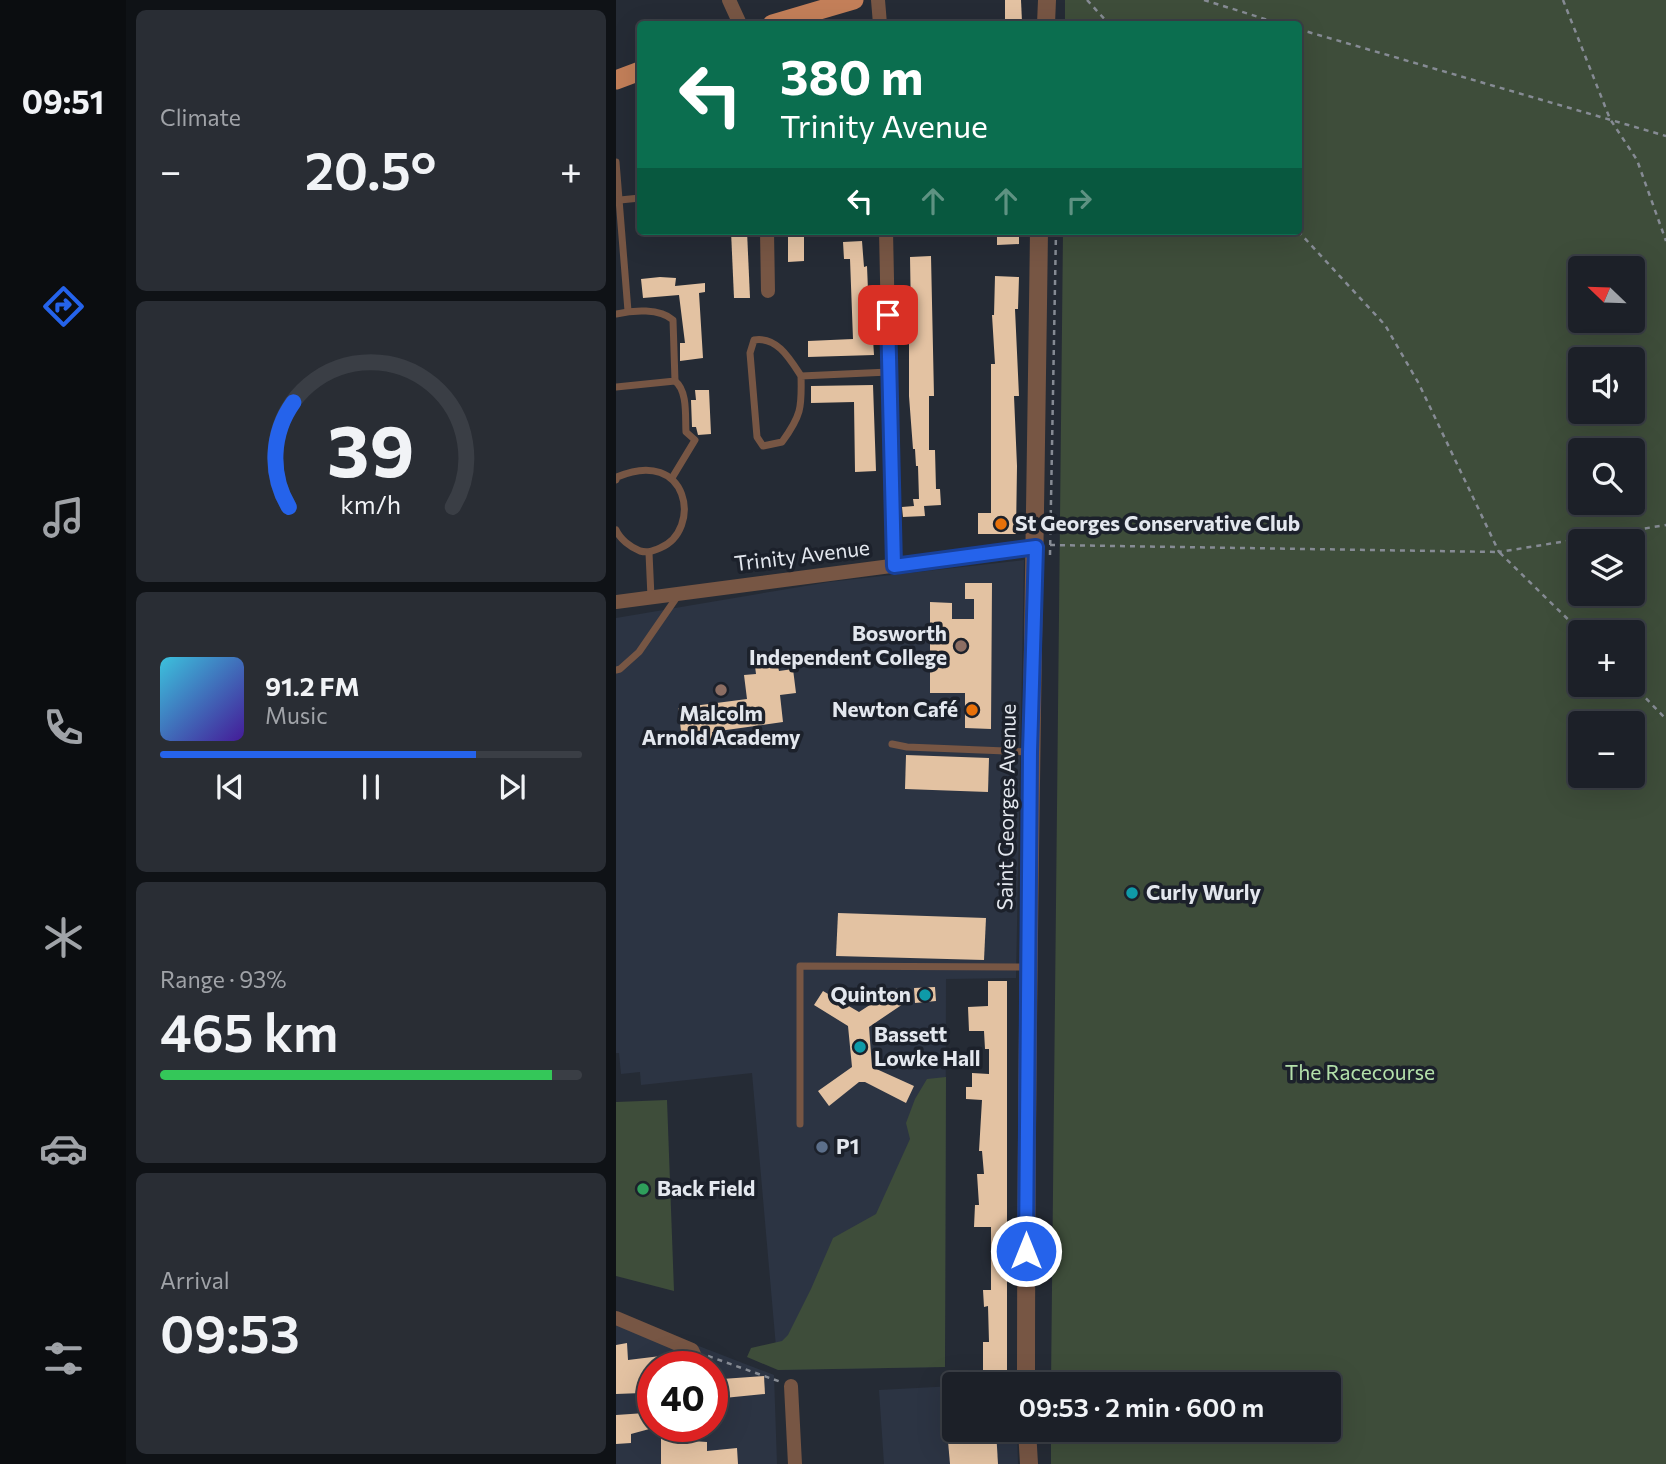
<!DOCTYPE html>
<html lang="en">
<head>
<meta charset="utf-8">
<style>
  body { margin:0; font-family:Commissioner,sans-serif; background:#292d34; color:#f1f3f6; height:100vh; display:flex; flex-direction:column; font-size:26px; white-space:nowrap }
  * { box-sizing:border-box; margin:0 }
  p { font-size:23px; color:#a0a3a8 }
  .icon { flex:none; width:38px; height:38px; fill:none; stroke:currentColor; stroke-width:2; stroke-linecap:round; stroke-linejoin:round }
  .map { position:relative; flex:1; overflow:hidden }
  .sheet { display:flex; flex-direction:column; gap:10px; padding:10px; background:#0f1216; width:490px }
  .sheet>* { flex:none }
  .top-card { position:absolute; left:21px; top:21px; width:665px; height:214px; border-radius:7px; box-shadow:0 7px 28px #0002,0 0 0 2px #3a3e45; background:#0b6e4f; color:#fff; overflow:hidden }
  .needle { width:46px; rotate:293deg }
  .buttons { position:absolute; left:952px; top:256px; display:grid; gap:14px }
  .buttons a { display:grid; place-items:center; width:77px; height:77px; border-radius:7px; background:#1c2028; box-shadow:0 7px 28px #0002,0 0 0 2px #3a3e45; font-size:35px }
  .speed { position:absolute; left:21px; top:1351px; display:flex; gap:14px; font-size:35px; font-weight:700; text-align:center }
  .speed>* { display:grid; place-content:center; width:91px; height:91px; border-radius:50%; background:#1c2028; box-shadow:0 7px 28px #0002,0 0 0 2px #3a3e45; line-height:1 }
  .speed .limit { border:10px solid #d22; background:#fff; color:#111 }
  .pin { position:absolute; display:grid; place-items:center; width:60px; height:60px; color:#fff; margin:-30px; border-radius:14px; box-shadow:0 4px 10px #0006 }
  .me { position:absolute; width:77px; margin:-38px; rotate:0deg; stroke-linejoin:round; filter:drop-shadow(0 0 5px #0008) }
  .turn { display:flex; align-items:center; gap:24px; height:147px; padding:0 28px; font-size:32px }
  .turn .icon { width:91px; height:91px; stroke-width:2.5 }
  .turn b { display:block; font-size:49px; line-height:60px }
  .lanes { display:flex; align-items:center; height:66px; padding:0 28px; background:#0003; justify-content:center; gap:35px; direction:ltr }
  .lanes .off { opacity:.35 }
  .big { font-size:52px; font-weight:600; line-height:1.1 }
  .sheet .widget { flex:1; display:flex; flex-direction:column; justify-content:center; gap:10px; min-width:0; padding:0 24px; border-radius:10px; background:#292d34 }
  .sheet .dial { align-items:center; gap:0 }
  .dial svg { height:182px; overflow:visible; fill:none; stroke:#3a3e45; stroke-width:7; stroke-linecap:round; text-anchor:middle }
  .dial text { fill:#f1f3f6; stroke:none }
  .song { display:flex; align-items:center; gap:21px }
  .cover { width:84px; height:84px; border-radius:10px; background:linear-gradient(135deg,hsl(190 70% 55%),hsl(260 70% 35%)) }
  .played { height:7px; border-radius:4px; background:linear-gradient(90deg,#2563eb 75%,#3a3e45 75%) }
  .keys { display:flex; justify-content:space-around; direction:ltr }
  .heat { display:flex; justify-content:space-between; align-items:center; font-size:38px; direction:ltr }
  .charge { height:10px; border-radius:5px; background:linear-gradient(90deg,#34c759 93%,#3a3e45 0) }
  .trip { position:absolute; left:326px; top:1372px; width:399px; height:70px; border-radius:7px; background:#1c2028; box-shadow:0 7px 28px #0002,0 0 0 2px #3a3e45; font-weight:600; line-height:70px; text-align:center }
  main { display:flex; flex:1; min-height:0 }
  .tab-bar { display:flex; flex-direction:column; width:126px; justify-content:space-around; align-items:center; background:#0b0d10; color:#a0a3a8 }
  .tab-bar .icon { width:49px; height:49px }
  .tab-bar .on { color:#2563eb }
  .tab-bar b { font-size:32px; color:#f1f3f6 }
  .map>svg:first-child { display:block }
  .built { fill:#2c3443; fill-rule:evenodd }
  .green { fill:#3e4d3a; fill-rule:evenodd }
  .building { fill:#e3c2a2 }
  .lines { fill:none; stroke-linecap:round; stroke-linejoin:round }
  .path { stroke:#868b94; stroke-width:2.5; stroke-dasharray:5 5; stroke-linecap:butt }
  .service { stroke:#775644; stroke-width:7 }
  .minor { stroke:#775644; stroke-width:14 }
  .tertiary { stroke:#775644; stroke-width:18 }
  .primary { stroke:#c37f59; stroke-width:19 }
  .route-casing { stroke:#184099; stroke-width:18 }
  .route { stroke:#2563eb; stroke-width:12 }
  .food-dot { fill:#e8710a; stroke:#1c212b; stroke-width:2.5 }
  .education-dot { fill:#8d6e63; stroke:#1c212b; stroke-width:2.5 }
  .culture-dot { fill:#0f9aa8; stroke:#1c212b; stroke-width:2.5 }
  .service-dot { fill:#5c6f8a; stroke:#1c212b; stroke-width:2.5 }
  .leisure-dot { fill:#2e9e5b; stroke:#1c212b; stroke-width:2.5 }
  .labels { text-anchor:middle; stroke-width:7; stroke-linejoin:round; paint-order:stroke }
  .poi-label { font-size:21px; font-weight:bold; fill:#e3e7ee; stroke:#1c212b; text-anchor:start }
  .street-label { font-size:21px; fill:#e3e7ee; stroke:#1c212b }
  .park-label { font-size:21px; fill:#b3e0aa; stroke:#1c212b }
</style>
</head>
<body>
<main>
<nav class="tab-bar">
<b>09:51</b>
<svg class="icon on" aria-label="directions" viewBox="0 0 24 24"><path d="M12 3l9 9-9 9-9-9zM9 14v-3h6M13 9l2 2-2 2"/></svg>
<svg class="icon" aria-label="music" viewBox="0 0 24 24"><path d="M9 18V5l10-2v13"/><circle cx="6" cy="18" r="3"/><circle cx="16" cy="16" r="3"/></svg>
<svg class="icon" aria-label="phone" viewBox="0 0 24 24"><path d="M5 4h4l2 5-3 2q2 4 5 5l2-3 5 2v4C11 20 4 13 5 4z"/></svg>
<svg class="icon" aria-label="climate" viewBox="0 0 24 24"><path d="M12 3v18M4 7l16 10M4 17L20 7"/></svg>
<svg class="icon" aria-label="car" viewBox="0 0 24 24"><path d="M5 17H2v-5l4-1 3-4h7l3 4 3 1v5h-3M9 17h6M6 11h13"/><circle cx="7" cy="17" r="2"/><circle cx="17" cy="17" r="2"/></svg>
<svg class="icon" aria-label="filters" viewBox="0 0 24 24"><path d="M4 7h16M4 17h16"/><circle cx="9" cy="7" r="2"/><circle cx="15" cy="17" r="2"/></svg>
</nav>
<section class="sheet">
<div class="widget"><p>Climate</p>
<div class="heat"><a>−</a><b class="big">20.5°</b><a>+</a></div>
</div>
<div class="widget dial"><svg viewBox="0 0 100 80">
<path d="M14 69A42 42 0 1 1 86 69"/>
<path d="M14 69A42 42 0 0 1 16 23" stroke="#2563eb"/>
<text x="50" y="56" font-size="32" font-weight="700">39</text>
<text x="50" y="72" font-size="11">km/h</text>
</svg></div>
<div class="widget">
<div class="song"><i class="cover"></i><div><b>91.2 FM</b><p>Music</p></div></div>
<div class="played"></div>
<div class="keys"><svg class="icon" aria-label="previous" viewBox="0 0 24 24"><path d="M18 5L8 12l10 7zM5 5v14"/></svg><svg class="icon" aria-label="pause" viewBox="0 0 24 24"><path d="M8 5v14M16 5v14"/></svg><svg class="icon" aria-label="next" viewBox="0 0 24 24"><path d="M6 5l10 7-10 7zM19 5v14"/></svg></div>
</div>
<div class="widget"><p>Range · 93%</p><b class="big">465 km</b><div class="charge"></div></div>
<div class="widget"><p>Arrival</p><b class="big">09:53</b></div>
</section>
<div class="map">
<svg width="1050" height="1464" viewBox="0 0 1050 1464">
  <rect width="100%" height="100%" fill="#252b35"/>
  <g class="built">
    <polygon points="408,560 400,978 330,979 329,1367 162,1370 136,1073 25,1085 24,1072 5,1074 3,1053 0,1053 0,618 213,582"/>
    <path d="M0,1314L158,1375L161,1464H0ZM37,1367H96V1426H37Z"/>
    <polygon points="338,1386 338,1430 401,1430 402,1464 268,1464 263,1390"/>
  </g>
  <g class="green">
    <path d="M449,0H1050V1464H435V1430H712V1384H435L447,231H682V24H449ZM964,268H1017V320H964ZM964,359H1017V411H964ZM964,450H1017V502H964ZM964,541H1017V593H964ZM964,632H1017V684H964ZM964,723H1017V775H964Z"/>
    <polygon points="330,1077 329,1367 162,1370 131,1357 135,1348 166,1341 172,1335 195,1289 217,1238 260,1214 294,1139 290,1123 299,1099 311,1079"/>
    <polygon points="51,1100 58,1291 0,1276 0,1102"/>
  </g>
  <g class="building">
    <polygon points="389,0 405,0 406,22 389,23"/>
    <polygon points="115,231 131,231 134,298 118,298"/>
    <polygon points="172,231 188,231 188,261 172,262"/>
    <polygon points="381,231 403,231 403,244 381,245"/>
    <polygon points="246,241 248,267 251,266 254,339 257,339 258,355 192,357 192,341 237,339 234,259 228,259 227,242"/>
    <polygon points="315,256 318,396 313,396 313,450 319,450 320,489 324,489 325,505 308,506 309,516 287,517 286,507 298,506 297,499 303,499 302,466 300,466 299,449 297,449 293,396 293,314 295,314 294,257"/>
    <polygon points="379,276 403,277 402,309 399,309 403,396 398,396 401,466 400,534 362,534 362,513 375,513 375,364 379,364 376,315 378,315"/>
    <polygon points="44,277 60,278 59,286 89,283 89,292 83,293 87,358 64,361 64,343 69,343 63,295 27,298 25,279"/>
    <polygon points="257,385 260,471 239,472 238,402 195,403 195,386"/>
    <polygon points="79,390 93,390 95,434 82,435 80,427 76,427 75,400 80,400"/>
    <polygon points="349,583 376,583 375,729 349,728 349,693 314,693 314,602 336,603 336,619 358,619 358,599 349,599"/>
    <polygon points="161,662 163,671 177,669 180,693 164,695 167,722 96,732 98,743 73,746 72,737 66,738 62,708 131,699 128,675 140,674 139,666"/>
    <polygon points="290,755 373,758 372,792 289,789"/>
    <polygon points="222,913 370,918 368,960 220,956"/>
    <polygon points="372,981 391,981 391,1371 367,1371 367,1342 373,1342 372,1306 368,1307 367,1290 375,1290 375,1227 358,1227 359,1205 363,1205 361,1174 368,1174 366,1151 363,1151 366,1100 350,1099 350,1087 356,1087 356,1073 373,1074 373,1049 369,1049 368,1031 353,1031 352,1007 372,1006"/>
    <polygon points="319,987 320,1001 299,1003 298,988"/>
    <polygon points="280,988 290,1002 253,1027 256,1067 298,1086 290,1103 249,1082 243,1082 213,1106 202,1091 236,1067 232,1026 198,1005 207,991 243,1012"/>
    <polygon points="11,1343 12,1360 61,1354 63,1355 64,1367 37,1367 37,1428 15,1434 15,1443 0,1444 0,1415 29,1413 26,1393 0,1394 0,1345"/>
    <polygon points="148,1376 149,1394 108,1398 106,1379"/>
    <polygon points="45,1426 73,1426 76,1441 91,1442 91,1451 121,1448 122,1464 45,1464"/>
    <polygon points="331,1430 380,1430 382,1464 334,1464"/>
  </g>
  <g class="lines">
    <g class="path">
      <polyline points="471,0 493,24"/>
      <polyline points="588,0 665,24"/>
      <polyline points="947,0 994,119 1021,160 1050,241"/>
      <polyline points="682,29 1050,136"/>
      <polyline points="682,231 769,325 803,384 883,552 1050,525"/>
      <polyline points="434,545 883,552 965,632"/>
      <polyline points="434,555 440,231"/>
      <polyline points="1016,684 1050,719"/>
      <polyline points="92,1356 165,1382"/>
    </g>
    <g class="service">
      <polyline points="0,162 12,311"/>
      <polyline points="4,200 24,198"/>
      <path d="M0,314C17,310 44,308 57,320L59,381L0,387"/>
      <path d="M185,376C174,359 161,336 138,340L134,353L141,437L147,446L166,442C185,416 186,408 185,376L273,372"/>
      <path d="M56,478L79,440L70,432C69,417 72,391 59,381"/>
      <path d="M0,480L1,477C73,446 87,530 44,548C37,551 32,553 24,551C14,547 4,539 0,530"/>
      <polyline points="33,553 35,597"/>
      <polyline points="0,670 4,669 23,652 63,594"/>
      <polyline points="276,744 291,747 413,752"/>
      <polyline points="184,1124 184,966 412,967"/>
    </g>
    <g class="minor">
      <polyline points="113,0 124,24"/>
      <polyline points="262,0 264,24"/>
      <polyline points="151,231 152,291"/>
      <polyline points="270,231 277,566"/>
      <polyline points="0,602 420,547"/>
      <polyline points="0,1318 76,1350 84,1367"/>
      <polyline points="175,1386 179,1464"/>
    </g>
    <g class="tertiary">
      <polyline points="430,24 431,0"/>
      <path d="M410,1384C410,1000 418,615 423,231"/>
      <polyline points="411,1430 413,1464"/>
    </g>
    <g class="primary">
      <polyline points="156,24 238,0"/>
      <polyline points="0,80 24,71"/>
    </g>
  </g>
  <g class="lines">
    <g class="route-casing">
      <polyline id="route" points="272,315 278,566 420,547 414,752 410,1251"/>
    </g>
    <use href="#route" class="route"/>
  </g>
  <g class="food-dot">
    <circle cx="385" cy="524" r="7"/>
    <circle cx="356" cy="710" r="7"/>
  </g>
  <g class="education-dot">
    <circle cx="345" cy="646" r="7"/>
    <circle cx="105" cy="690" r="7"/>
  </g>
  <g class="culture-dot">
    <circle cx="516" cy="893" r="7"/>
    <circle cx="309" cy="995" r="7"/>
    <circle cx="244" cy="1047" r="7"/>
  </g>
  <circle class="service-dot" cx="206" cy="1147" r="7"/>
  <circle class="leisure-dot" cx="27" cy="1189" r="7"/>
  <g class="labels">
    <g class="poi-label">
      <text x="399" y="531">St Georges Conservative Club</text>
      <text x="331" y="641" text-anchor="end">Bosworth<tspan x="331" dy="24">Independent College</tspan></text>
      <text x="342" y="717" text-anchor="end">Newton Café</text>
      <text x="105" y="721" text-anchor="middle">Malcolm<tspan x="105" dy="24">Arnold Academy</tspan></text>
      <text x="530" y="900">Curly Wurly</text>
      <text x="295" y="1002" text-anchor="end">Quinton</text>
      <text x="258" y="1042">Bassett<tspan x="258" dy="24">Lowke Hall</tspan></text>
      <text x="220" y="1154">P1</text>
      <text x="41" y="1196">Back Field</text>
    </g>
    <g class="street-label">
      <text transform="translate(186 556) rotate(-7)" y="7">Trinity Avenue</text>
      <text transform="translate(391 807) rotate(-89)" y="7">Saint Georges Avenue</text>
    </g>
    <g class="park-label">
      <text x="744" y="1080">The Racecourse</text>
    </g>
  </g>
</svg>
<div class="buttons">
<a><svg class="needle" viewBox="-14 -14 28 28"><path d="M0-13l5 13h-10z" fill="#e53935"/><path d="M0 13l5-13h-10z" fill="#a0a3a8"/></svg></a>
<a><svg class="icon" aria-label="sound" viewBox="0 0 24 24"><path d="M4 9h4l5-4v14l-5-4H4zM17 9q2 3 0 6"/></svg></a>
<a><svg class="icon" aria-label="search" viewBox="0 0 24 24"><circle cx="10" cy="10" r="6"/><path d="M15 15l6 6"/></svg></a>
<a><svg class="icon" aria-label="layers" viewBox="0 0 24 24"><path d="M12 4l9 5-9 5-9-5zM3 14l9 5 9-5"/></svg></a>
<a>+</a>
<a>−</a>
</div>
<div class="speed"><div class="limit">40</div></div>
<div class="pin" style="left:272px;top:315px;background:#d93025"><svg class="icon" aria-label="arrive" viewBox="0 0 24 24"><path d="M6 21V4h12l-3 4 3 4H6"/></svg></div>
<svg class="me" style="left:410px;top:1251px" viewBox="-20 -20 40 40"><circle r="17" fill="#2563eb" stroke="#fff" stroke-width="3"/><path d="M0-11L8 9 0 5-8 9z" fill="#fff"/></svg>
<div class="trip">09:53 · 2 min · 600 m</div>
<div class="top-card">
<div class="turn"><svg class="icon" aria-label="left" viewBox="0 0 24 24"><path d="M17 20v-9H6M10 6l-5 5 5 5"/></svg><div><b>380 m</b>Trinity Avenue</div></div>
<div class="lanes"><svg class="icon" aria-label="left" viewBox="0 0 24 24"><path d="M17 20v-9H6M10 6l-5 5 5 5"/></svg><svg class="icon off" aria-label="ahead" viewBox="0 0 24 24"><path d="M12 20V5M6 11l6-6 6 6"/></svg><svg class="icon off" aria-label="ahead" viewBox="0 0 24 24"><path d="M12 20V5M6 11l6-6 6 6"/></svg><svg class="icon off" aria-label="right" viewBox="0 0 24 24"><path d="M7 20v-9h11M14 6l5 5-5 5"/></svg></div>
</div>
</div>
</main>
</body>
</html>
